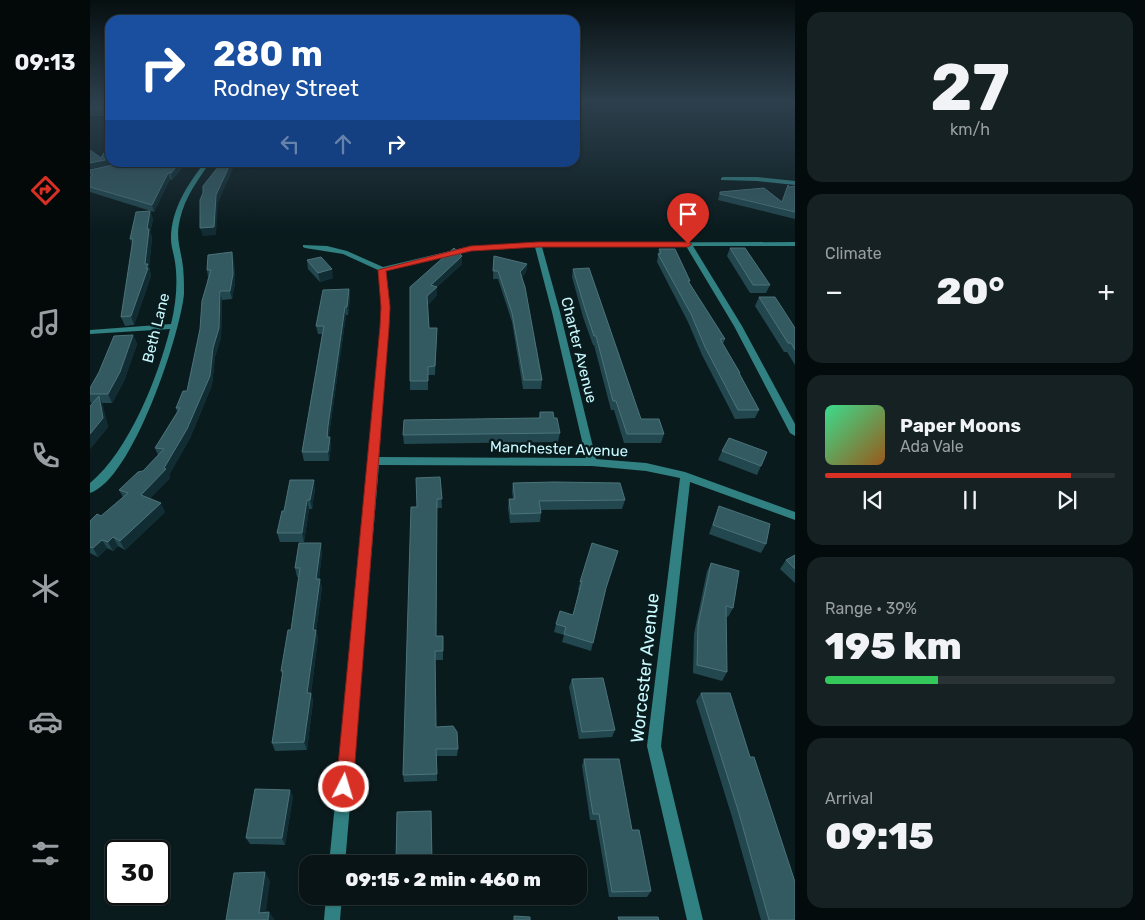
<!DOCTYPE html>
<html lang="en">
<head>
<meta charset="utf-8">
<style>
  body { margin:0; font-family:Rubik,sans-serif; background:#162123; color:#f1f3f6; height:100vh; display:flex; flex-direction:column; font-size:19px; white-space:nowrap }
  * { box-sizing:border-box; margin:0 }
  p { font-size:16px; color:#989ea1 }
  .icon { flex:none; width:28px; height:28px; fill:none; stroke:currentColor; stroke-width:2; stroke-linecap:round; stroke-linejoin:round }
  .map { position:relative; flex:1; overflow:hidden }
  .drawer { display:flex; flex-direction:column; gap:12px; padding:12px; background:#040b0c; width:350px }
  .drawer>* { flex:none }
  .hud { position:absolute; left:15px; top:15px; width:475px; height:152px; border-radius:15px; box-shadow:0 1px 4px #0004,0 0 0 1px #293335; background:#1a4fa0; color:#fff; overflow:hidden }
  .speed { position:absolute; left:15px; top:840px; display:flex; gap:10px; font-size:25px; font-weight:700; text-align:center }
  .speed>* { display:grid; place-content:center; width:65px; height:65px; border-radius:50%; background:#081416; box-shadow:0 1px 4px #0004,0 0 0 1px #293335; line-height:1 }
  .speed .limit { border:2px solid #111; border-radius:8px; background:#fff; color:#111 }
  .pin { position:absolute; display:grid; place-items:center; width:42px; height:42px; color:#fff; margin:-51px -21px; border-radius:50% 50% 50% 0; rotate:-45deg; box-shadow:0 0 5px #0007 }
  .pin .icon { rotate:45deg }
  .me { position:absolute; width:55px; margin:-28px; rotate:5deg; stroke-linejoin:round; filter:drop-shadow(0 0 4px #0008) }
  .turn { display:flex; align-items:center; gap:18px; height:105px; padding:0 25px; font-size:22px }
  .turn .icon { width:65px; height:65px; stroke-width:2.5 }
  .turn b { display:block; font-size:35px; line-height:42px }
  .lanes { display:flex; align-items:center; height:48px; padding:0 25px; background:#0003; justify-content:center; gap:25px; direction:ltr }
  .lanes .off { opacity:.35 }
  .big { font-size:38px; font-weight:800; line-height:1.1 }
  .drawer .card { flex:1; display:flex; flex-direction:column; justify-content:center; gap:8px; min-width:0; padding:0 18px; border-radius:15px; background:#162123 }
  .drawer .dial { align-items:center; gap:0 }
  .dial b { font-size:65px; line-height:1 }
  .song { display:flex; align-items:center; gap:15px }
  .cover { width:60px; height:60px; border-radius:8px; background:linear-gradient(135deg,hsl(150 70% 55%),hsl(30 70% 35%)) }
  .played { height:5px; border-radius:2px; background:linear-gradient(90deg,#d93025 85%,#293335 85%) }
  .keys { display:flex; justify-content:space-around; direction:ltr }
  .heat { display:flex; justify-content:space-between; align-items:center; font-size:28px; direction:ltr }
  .charge { height:8px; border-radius:4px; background:linear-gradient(90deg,#34c759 39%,#293335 0) }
  .trip { position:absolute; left:209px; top:855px; width:288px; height:50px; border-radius:15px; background:#081416; box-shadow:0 1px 4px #0004,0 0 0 1px #293335; font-weight:800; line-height:50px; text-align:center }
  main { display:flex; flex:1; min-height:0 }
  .dock { display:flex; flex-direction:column; width:90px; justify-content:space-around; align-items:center; background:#030809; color:#989ea1 }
  .dock .icon { width:35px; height:35px }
  .dock .active { color:#d93025 }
  .dock b { font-size:22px; color:#f1f3f6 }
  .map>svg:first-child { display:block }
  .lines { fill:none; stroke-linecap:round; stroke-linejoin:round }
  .minor { fill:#318182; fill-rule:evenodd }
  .wall { fill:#22474e }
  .shaded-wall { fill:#112d33 }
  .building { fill:#335a61; stroke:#4b737a }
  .route { fill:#d93025; stroke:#8d1f18 }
  .labels { text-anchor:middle; stroke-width:5; stroke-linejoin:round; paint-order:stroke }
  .street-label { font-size:15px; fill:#c8faff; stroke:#0a1b1e }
  .near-street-label { font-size:18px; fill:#c8faff; stroke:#0a1b1e }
</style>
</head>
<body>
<main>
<nav class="dock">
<b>09:13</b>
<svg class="icon active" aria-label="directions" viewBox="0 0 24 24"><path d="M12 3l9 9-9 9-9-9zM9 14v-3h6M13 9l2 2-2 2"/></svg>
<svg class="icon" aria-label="music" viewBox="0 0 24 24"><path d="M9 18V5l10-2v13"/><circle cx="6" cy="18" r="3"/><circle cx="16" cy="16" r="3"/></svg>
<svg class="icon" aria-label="phone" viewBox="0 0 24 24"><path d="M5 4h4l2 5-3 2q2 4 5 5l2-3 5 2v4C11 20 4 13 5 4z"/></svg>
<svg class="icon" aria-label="climate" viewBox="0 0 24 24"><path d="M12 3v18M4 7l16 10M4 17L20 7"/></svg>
<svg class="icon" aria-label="car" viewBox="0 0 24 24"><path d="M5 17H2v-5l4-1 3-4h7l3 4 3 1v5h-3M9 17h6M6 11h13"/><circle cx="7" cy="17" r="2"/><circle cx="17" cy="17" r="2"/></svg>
<svg class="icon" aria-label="filters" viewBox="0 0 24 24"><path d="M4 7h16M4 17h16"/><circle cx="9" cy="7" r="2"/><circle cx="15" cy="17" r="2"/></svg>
</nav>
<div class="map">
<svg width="705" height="920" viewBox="0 0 705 920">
  <rect width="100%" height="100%" fill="#0a1b1e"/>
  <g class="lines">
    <g class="minor">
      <path d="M115,162H120C108,180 95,197 90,219C86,236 89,244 92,260C94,271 94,283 94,294C90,336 42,480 0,493V483C39,451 68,377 80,329L0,334V330L81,324C86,304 88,282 85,262C84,254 81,247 81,239C81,210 97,185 115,162Z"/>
      <polygon points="633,177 667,177 705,181 705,185 667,181 631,180 631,178"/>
      <path d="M705,242V246H603L652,326L705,424V436L700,433L644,326L596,246L452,247L470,312L506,459L556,463L595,472L705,512V520L600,482L571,746L613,920H597L557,746L590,478L556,471L502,466L289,465L255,864H239L279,461L292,307L288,270L253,254L215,248L213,247V245L237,246L257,251L293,267L381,246L448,243ZM445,247L462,312L496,458L289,457L300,307L296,270L381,250Z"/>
      <polygon points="236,896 252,896 250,920 234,920"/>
    </g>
  </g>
  <g class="wall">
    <rect x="0" y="101" width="20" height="15"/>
    <polygon points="36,162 97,162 82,180 80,179 64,212 0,192 0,173"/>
    <polygon points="705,186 705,219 628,200 630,192 692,202 699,187"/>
    <polygon points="60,211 63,219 60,232 62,237 59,267 61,276 44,325 35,326 31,317 42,246 40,239"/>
    <polygon points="640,248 680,285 676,293 660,293 637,256"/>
    <polygon points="569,249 600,281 599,283 635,339 633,344 650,373 650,374 669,410 665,418 645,419 612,355 598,322 567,262"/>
    <polygon points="372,256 372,264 347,287 347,295 338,305 339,328 347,328 345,375 338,375 338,390 320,390 320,287"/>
    <polygon points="404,256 437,264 436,272 432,277 452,380 451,389 433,389 422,322 408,279 403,279"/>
    <polygon points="217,260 243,278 230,282 218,269"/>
    <polygon points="144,261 145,283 142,299 132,300 131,337 125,357 122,385 100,438 79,475 80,478 60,498 75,512 35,550 28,546 23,551 17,548 8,557 0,553 0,521 11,516 33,497 29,490 53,471 68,455 65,448 87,412 86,408 97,391 110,329 118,277 117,270"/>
    <polygon points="483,269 551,419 574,434 571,443 534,443 524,410 521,410 504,345 503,345 493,317 482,277"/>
    <polygon points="259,289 260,298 258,315 256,315 239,435 241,446 239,461 214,461 212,452 232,334 228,334 226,326"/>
    <polygon points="669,297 705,328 705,365 697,352 694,352 665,306"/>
    <polygon points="43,335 47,344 34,381 22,403 12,403 18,427 0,449 0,406 3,403 1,403 0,401 0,388"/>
    <polygon points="450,412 470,433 468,442 314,444 313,435 449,418"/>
    <polygon points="632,451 677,452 667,475 628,460"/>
    <polygon points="350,477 352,508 347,508 346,636 353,636 353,660 345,660 346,727 368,749 367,756 347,756 347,781 314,782 313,775 327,507"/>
    <polygon points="423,483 535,500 532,509 451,510 451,513 450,522 420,523 418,508 419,499 423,499 422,492"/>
    <polygon points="225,489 222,509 219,509 214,542 190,542 187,533 194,511"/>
    <polygon points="629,506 676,544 671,553 619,534"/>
    <polygon points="232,552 229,579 232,588 226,631 228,638 221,693 223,701 217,750 185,751 182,743 192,675 191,671 201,630 209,577 207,577 205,568"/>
    <polygon points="705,555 705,583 690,569 696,560"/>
    <polygon points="621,563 643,608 638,617 636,616 637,672 632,681 603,673 604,634 617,571"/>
    <polygon points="490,582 515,591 501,651 472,642 474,635 464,632 466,624 483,615 489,590 488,590"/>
    <polygon points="482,679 525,730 522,737 489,739 479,687"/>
    <polygon points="611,693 660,757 705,920 671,920 642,817 606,701"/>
    <polygon points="494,759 542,830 561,891 557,897 519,897 506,820 500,820 492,766"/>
    <polygon points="203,796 195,845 160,844 156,838"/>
    <polygon points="341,811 342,864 306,864 307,812"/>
  </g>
  <g class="shaded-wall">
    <polygon points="20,159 20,162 34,162 0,169 0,163"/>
    <polygon points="90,162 97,162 82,180 81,173"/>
    <polygon points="141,162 146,162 128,203 126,235 113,236 110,228"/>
    <polygon points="78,173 80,179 64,212 62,205"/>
    <polygon points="60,211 63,219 60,232 62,237 59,267 61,276 44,325 41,316 56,268 55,264 57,229"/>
    <polygon points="40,239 43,239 43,248"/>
    <polygon points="142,252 144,261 145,283 142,299 140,291"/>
    <polygon points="372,256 372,264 347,287 347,295 338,305 337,296 341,285"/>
    <polygon points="437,264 436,272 429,280 430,272"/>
    <polygon points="242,269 243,278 230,282 228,273"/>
    <polygon points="259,289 260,298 258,315 257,307"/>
    <polygon points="130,291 132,300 131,337 125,357 122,385 100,438 79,475 80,478 55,504 51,495 74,468"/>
    <polygon points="255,307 256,315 239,435 239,444 240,437 241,446 239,461 238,452 238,426"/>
    <polygon points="43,335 47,344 34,381 22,403 18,394"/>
    <polygon points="9,396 13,405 18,427 0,449 0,434"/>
    <polygon points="224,480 225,489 222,509 220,500"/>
    <polygon points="217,500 219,509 214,542 212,533"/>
    <polygon points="71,503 75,512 35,550 30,541"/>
    <polygon points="23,537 28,546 23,551 18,542"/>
    <polygon points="12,540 17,548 8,557 3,548"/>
    <polygon points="231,543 232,552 228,588 226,579"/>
    <polygon points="230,579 232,588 226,631 228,638 221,693 223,701 217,750 214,742 217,693 223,630"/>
    <polygon points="200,790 203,796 195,845 192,838"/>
    <polygon points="175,872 180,881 175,920 169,913"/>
    <polygon points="179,912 185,920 178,920"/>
  </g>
  <g class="building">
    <polygon points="19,101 20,101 20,110 0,110 0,102 18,102"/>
    <polygon points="18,146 20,146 20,159 0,163 0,150 11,158"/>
    <polygon points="36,162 90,162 81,173 78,173 62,205 0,187 0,177 3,175 0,173 0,170"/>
    <polygon points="132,162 141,162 126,195 124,227 110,228 110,200 113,193 113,186"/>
    <polygon points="698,185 699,187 705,186 705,212 630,194 630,192 674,188 692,202"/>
    <polygon points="60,211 57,229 59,229 55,264 58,264 56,268 58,268 41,316 31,317 43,239 40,239 46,212"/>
    <polygon points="364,248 372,256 341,285 347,287 337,296 339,328 347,328 345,366 338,367 338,381 320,381 320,287"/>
    <polygon points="640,248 655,248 680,285 663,285"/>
    <polygon points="569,249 585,249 600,281 598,281 635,339 630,339 650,373 649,373 669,410 648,410 615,347 601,314 568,254 571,253"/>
    <polygon points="142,252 143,274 140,291 130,291 129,328 123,348 120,376 97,429 74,468 76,469 51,495 71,503 30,541 23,537 18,542 12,540 3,548 0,547 0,521 7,514 11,516 38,493 29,490 48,472 53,471 74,449 65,448 90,408 86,408 93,391 97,391 110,329 112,301 121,270 117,270 118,255"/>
    <polygon points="404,256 437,264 430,272 435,287 452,380 434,380 422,313 408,271 403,271"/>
    <polygon points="231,257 242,269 228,273 217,260"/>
    <polygon points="499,268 551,419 569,419 574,434 537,434 526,401 523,401 506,336 504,336 495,309 483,269"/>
    <polygon points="259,289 257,307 255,307 238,426 237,437 240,437 238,452 212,452 234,326 226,326 233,290"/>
    <polygon points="669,297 685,297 705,328 705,350 701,343 698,343"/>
    <polygon points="43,335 30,372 18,394 0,394 0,388 9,372 24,336"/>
    <polygon points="9,396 13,418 0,434 0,406"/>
    <polygon points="450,412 463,412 464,418 467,418 470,433 313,435 314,420 450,418"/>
    <polygon points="639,438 677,452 671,466 632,451"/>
    <polygon points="350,477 352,499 347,499 346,636 353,636 353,651 345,651 346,727 363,726 367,732 368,749 346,749 347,774 313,775 321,507 327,507 326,478"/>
    <polygon points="200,480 224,480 220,500 217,500 212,533 187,533 192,511 194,511"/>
    <polygon points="464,482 530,483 535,500 449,501 451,513 421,514 419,499 425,499 423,483"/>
    <polygon points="629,506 680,524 676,544 623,525"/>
    <polygon points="209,543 231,543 226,579 230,579 223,630 226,630 217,693 221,693 214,742 182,743 193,671 191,671 198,630 201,630 210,568 205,568"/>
    <polygon points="502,543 528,551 516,588 503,643 474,634 476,627 466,624 470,611 483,615 492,581 490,582"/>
    <polygon points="705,555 705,569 696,560"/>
    <polygon points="621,563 649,571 643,608 636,606 637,672 607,665 608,625"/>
    <polygon points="513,678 525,730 492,732 482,679"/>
    <polygon points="611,693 640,693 660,757 664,757 705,882 705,920 679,920 648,810"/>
    <polygon points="494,759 529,759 542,830 549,830 561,891 522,892 509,814 503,814"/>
    <polygon points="165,789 200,790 192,838 156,838"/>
    <polygon points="341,811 342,862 306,863 307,812"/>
    <polygon points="175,872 169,913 179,912 178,920 136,920 144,873"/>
    <polygon points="424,916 440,917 440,920 424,920"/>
    <polygon points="528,917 568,917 569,920 529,920"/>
  </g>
  <linearGradient id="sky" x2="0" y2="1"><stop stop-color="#060f10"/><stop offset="0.44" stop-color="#2d3f4c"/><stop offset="1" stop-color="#2d3f4c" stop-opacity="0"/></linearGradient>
  <rect width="705" height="230" fill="url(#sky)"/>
  <polygon class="route" points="448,242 598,242 602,244 598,247 448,247 381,251 296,271 300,307 299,327 263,787 260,793 254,795 248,793 246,787 290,327 291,307 288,270 381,246"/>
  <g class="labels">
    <g class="street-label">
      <text transform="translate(66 328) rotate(-76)" y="5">Beth Lane</text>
      <text transform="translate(489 350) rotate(76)" y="5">Charter Avenue</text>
      <text transform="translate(469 449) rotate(2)" y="5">Manchester Avenue</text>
    </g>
    <g class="near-street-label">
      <text transform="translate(555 668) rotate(-84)" y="6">Worcester Avenue</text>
    </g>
  </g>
</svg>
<div class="speed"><div class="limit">30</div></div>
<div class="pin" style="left:598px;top:244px;background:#d93025"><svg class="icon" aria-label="arrive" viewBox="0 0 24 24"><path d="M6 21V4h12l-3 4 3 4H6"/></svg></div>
<svg class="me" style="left:254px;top:787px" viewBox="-20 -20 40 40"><circle r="17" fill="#d93025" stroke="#fff" stroke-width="3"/><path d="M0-11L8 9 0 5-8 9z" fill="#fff"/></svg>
<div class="trip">09:15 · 2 min · 460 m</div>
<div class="hud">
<div class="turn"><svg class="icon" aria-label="right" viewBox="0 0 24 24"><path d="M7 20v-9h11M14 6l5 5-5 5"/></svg><div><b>280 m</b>Rodney Street</div></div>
<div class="lanes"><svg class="icon off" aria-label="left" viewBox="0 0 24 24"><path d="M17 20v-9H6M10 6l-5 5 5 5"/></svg><svg class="icon off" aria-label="ahead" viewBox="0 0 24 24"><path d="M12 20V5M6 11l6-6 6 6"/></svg><svg class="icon" aria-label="right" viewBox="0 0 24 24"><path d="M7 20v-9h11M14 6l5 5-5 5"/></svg></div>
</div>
</div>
<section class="drawer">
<div class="card dial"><b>27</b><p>km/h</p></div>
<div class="card"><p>Climate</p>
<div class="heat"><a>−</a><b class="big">20°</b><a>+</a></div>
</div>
<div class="card">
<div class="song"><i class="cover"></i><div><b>Paper Moons</b><p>Ada Vale</p></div></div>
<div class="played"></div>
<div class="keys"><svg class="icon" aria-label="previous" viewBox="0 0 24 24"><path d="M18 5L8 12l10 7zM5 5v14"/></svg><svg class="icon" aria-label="pause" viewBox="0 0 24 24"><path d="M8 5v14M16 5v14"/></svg><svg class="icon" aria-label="next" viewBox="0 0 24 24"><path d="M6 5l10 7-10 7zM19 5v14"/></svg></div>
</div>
<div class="card"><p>Range · 39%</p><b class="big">195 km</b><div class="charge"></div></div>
<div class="card"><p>Arrival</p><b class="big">09:15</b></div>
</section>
</main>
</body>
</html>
